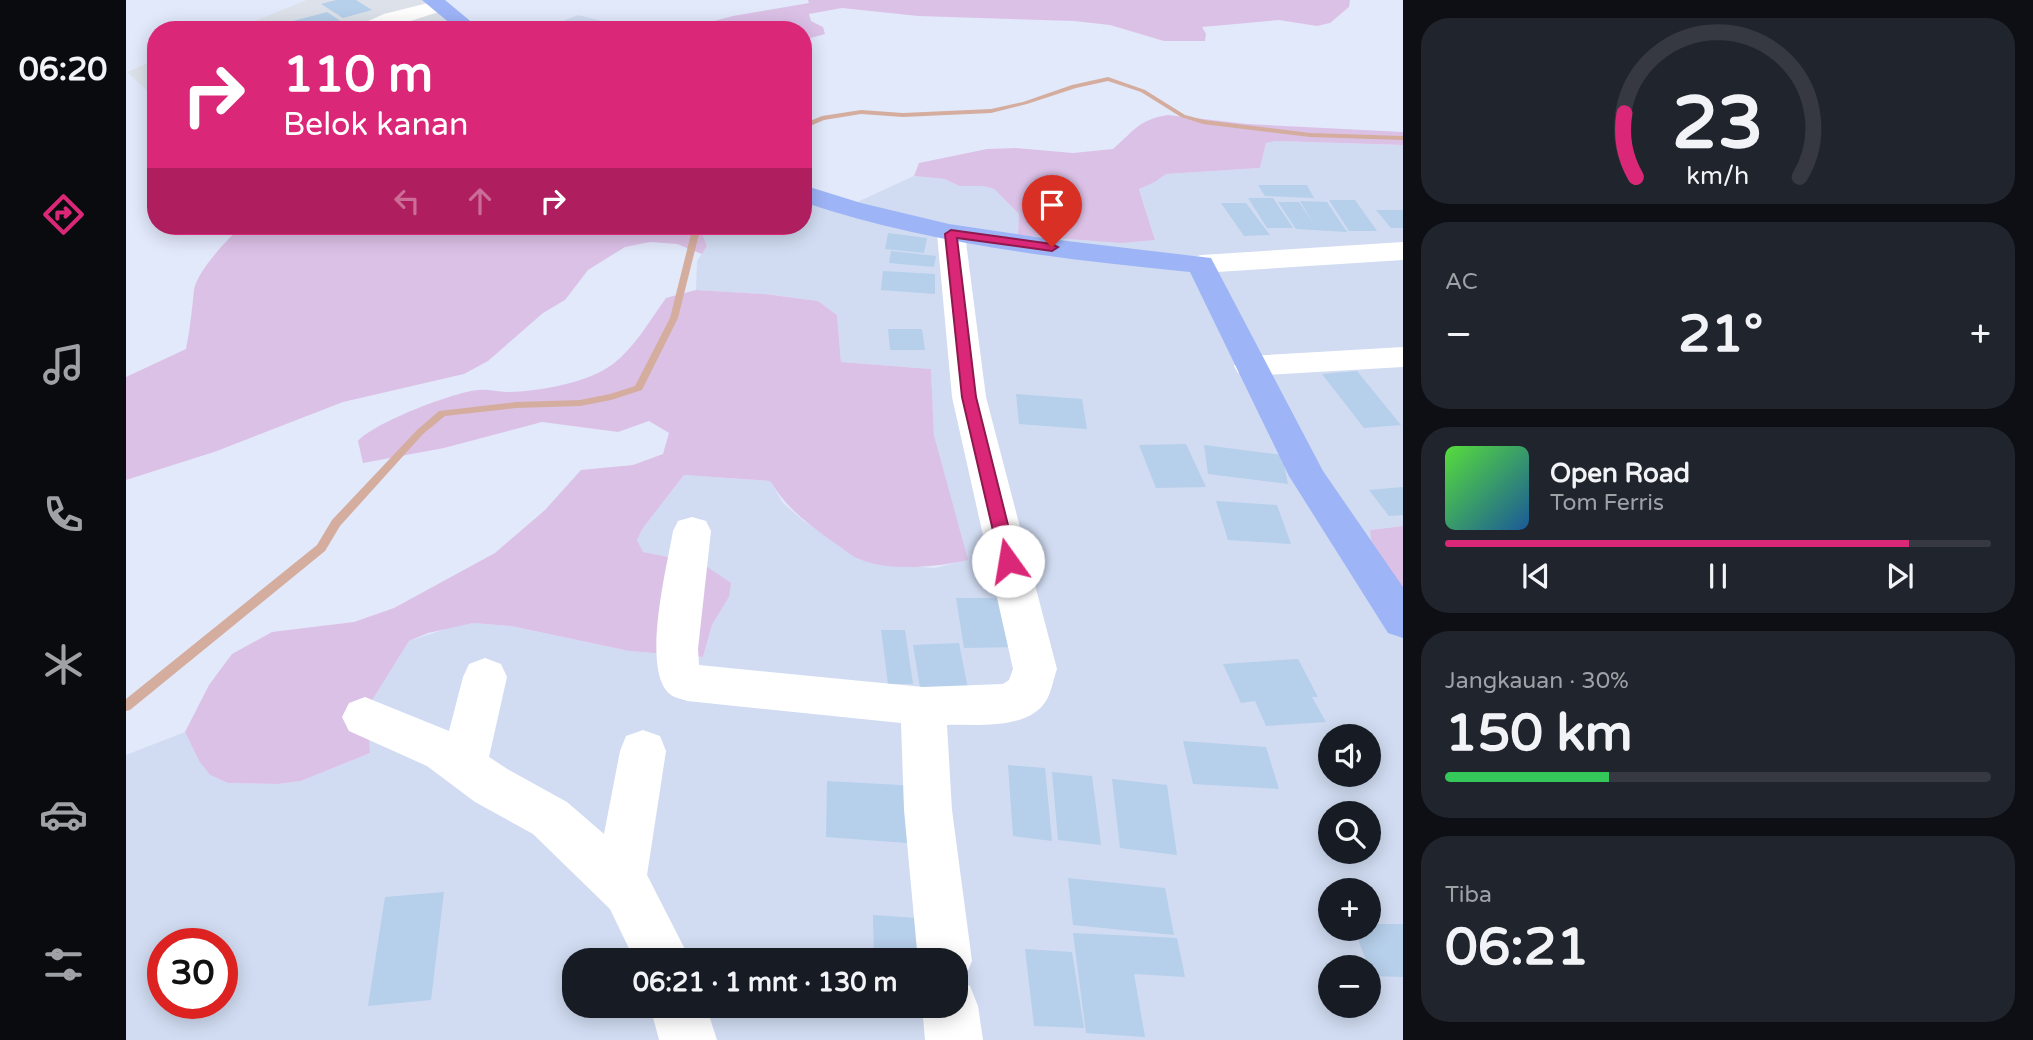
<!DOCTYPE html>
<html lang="id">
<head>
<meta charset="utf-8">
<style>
  body { margin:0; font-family:"Varela Round",sans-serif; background:#20242c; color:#f1f3f6; height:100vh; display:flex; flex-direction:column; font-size:26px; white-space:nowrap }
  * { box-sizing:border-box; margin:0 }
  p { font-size:23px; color:#9ea1a6 }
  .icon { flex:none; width:38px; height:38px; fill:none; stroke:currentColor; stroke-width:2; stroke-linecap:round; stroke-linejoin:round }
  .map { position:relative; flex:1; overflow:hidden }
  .side { display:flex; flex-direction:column; gap:18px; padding:18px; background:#0d0f14; width:630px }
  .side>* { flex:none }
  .hud { position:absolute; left:21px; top:21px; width:665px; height:214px; border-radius:28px; box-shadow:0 4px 18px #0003; background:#db2777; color:#fff; overflow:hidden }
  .controls { position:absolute; left:1192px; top:724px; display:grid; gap:14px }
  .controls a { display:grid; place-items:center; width:63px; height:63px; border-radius:50%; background:#171b24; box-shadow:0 4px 18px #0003; font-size:35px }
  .speed { position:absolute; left:21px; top:928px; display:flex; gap:14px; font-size:35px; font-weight:700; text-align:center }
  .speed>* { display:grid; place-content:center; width:91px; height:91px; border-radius:50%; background:#171b24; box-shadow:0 4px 18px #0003; line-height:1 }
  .speed .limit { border:10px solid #d22; background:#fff; color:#111 }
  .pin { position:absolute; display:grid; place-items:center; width:60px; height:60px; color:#fff; margin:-72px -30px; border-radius:50% 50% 50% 0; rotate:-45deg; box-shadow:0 0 7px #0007 }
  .pin .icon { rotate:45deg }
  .me { position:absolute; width:77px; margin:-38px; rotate:347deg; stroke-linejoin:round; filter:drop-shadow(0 0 5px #0008) }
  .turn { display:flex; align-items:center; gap:24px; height:147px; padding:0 21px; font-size:32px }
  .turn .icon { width:91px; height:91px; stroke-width:2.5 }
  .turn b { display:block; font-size:49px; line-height:60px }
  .lanes { display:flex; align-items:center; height:66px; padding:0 21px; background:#0003; justify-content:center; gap:35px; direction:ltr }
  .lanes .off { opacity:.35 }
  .big { font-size:52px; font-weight:700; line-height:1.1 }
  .side .widget { flex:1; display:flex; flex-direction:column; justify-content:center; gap:10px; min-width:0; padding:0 24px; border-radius:28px; background:#20242c }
  .side .dial { align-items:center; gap:0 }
  .dial svg { height:182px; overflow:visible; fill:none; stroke:#363941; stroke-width:7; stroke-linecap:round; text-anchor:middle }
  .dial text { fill:#f1f3f6; stroke:none }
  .song { display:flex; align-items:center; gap:21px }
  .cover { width:84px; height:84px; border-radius:10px; background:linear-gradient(135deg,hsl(110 70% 55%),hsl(210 70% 35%)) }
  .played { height:7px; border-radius:4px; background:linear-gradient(90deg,#db2777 85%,#363941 85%) }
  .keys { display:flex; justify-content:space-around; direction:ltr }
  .heat { display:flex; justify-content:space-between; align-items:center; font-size:38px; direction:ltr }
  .charge { height:10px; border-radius:5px; background:linear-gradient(90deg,#34c759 30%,#363941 0) }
  .trip { position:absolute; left:436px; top:948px; width:406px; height:70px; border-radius:28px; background:#171b24; box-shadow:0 4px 18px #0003; font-weight:700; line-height:70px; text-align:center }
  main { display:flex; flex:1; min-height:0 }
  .tabs { display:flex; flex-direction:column; width:126px; justify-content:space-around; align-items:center; background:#090b0e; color:#9ea1a6 }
  .tabs .icon { width:49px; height:49px }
  .tabs .current { color:#db2777 }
  .tabs b { font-size:32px; color:#f1f3f6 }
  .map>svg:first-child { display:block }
  .residential { fill:#d1dcf2; fill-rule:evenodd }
  .industrial { fill:#dde2ea }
  .green { fill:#dcc1e7 }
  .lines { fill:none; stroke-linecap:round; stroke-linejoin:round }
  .stream { fill:#d4ad9e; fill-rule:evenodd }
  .building { fill:#b6cfea }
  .minor { fill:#fff; fill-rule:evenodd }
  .major { fill:#9db4f7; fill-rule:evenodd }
  .route { fill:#db2777; stroke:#8e194d; stroke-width:2 }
</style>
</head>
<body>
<main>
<nav class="tabs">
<b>06:20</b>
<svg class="icon current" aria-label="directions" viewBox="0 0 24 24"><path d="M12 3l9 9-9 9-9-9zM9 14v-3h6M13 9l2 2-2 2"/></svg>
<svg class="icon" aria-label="music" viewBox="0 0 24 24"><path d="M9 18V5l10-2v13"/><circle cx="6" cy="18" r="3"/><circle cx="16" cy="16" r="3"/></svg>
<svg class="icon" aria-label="phone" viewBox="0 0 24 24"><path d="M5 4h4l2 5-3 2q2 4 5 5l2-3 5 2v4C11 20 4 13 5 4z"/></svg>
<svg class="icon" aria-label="climate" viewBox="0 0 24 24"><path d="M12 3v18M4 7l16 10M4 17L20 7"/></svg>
<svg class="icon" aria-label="car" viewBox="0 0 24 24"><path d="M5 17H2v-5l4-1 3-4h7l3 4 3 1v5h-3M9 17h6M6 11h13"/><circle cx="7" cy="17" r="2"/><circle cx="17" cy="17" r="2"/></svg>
<svg class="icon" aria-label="filters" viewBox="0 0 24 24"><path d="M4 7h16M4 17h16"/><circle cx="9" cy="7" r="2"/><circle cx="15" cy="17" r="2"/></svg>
</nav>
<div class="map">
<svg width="1277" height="1040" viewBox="0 0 1277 1040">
  <rect width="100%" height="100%" fill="#e2e9fb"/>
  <g class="residential">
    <polygon points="452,15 500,27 505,30 414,30"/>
    <path d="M1150,141L1277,145V526L1244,530L1277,596V1040H0V755L59,732L73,761L84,775L102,783L152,784L175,781L244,753L242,707L283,641L326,627L347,623L385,626L503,651L577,657L586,625L603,597L577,564L516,552L511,540L517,528L558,475L644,481L657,503L679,522L733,559L750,564L809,568L841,560L808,435L805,369L715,362L711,315L692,301L639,294L570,290L571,261L581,246L577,236L580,226H677V198L727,204L788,176L819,179L833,186H857L868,189L893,214L892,235L1029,240L1013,188L1029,182L1040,174L1134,168L1140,143ZM1204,737H1242V775H1204ZM1204,814H1242V852H1204ZM1204,891H1242V929H1204ZM37,943H96V1003H37ZM448,961H830V1006H448ZM1204,968H1242V1006H1204Z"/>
  </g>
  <g class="industrial">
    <polygon points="181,0 296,0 332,30 106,30"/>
    <polygon points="30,60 30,99 1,72"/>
  </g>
  <g class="green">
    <polygon points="682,0 1224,0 1223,7 1204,23 1191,26 1153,20 1076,27 1080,34 1079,41 1038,41 984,25 948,21 792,16 716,8 683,14 685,21 697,27 699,34 677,40 677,30 554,30 607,16 683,3"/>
    <path d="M1042,115L1121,124L1277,132V145L1150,141L1140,143L1134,168L1040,174L1029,182L1013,189L1029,240L995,243L892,235L893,214L868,189L857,186H833L819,179L788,176L793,163L861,149L890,148L947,153L987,149C1009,130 1012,120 1042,115Z"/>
    <path d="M117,226H580L577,236L581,246L576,254L551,244L524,242L499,247L462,270L439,300L417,313L362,361L338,374L217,402L91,451L0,480V377L60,349C64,329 66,310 68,290C70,273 103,236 117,226Z"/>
    <path d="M570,290L639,294L692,301L711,315L715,362L805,369L808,435L842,560C811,567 763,572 733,559C725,556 718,549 710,544C683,525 661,509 644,481L558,475L517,528L511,540L517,552L577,564L605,583L603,597L586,625L577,657L503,651L385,626L347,623L302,633L283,641L242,707L244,753L175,781L152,784L102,783L84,775L73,761L59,732L83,685L106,654L146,632L228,622L268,608L369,553L419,510L455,470L507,465L537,454L543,433L523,421L492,432L416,422L318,448L237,463L232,441C247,423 330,391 353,390C362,389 371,392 380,392C411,392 462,383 487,364C509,347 524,320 540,298Z"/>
    <polygon points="1277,526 1277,596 1247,555 1244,530"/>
  </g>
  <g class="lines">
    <g class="stream">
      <polygon points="982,77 1019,90 1059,115 1078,120 1184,133 1277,136 1277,140 1184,137 1077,124 1055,117 1015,92 982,81 950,88 901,104 865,113 777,117 735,114 698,120 677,129 677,124 696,116 735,110 777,113 865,109 897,102 946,85"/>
      <polygon points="570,226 578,226 573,234 552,318 516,390 485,400 454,406 390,408 319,416 297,434 214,526 199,551 4,710 0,711 0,699 191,545 206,520 291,430 313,411 390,402 454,400 484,394 509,386 544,318 565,234"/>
    </g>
  </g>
  <g class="building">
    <polygon points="210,0 230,0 246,10 217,18 195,4"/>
    <polygon points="201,12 228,30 180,30 167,21"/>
    <polygon points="156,23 164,30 133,30 133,29"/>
    <polygon points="1132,185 1181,185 1188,198 1139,196"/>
    <polygon points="1122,198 1147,198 1167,228 1141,228"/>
    <polygon points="1203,200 1229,200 1251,231 1223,231"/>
    <polygon points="1174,201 1201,202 1221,232 1170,229 1152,202 1173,202 1187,223"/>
    <polygon points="1095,203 1120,203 1144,235 1118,236"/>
    <polygon points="1250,210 1277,210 1277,228 1265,228"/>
    <polygon points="762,233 801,238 798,253 759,249"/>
    <polygon points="765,251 810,256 808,267 763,263"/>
    <polygon points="757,271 809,274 809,294 755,290"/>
    <polygon points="762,329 796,329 799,350 764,350"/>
    <polygon points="1231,371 1275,425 1238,428 1196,374"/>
    <polygon points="890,394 956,399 961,429 893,424"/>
    <polygon points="1060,444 1080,487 1030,488 1013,445"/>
    <polygon points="1078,445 1156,455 1162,484 1082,474"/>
    <polygon points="1277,487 1277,515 1263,516 1243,490"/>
    <polygon points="1090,501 1151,505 1165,544 1102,540"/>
    <polygon points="830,598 882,598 893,647 838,648"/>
    <polygon points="755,630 779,630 787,684 762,684"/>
    <polygon points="833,643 843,694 795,694 787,645"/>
    <polygon points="1172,659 1192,697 1186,697 1200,722 1140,726 1129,701 1115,703 1097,664"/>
    <polygon points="1057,741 1140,747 1153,789 1067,784"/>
    <polygon points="882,765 919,768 926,841 887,836"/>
    <polygon points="926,772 966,776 975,845 932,840"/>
    <polygon points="986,779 1041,785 1051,855 994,848"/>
    <polygon points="701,781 792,786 794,844 700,837"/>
    <polygon points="942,878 1039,888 1048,935 947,925"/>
    <polygon points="318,892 305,1000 242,1006 259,897"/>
    <polygon points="747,915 805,919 807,961 748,961"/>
    <polygon points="1242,924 1277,924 1277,977 1246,976 1228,929 1242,929"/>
    <polygon points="947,933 1051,938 1059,977 1008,974 1019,1037 960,1033"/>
    <polygon points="899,949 946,952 958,1028 908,1026"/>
  </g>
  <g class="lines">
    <g class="minor">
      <path d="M314,0L321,2L324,6L321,10C293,17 264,30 237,30L240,22L258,14Z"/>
      <path d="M825,226L835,228L839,234L860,397L931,669C927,680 925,696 917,705C896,730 850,724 821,725L826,810L846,961L838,980L834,982L844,986L852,1006L857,1040H799L796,1006H830V961H792L778,810L775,723L561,701C557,699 549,698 545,695C514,672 541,567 547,531L552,521L566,517L580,521L585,531L572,649L573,665L797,687L877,684L883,680L887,669L826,397L811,234L815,228Z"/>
      <polygon points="1277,242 1277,260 1075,273 1065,270 1060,264 1065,258 1075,255"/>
      <polygon points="1277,347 1277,367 1124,376 1112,373 1108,366 1112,359 1124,356"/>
      <polygon points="359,658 375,664 381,677 363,757 383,770 441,802 478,834 494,751 500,736 517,730 534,736 540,751 521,875 565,961 509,961 484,909 407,834 349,802 301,766 223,731 216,717 223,703 239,697 323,731 337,677 343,664"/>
      <polygon points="524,1006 580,1006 591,1040 533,1040"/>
    </g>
    <g class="major">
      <polygon points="296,0 319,0 355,30 332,30"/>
      <path d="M677,185L735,203L823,224L924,239L1085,258L1197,471L1277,587V638L1262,633L1163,476L1064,272C933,259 803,244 677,202Z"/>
    </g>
  </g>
  <polygon class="route" points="825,230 926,244 932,247 926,251 831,238 850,397 891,561 882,567 874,561 836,397 819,234"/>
</svg>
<div class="controls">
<a><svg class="icon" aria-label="sound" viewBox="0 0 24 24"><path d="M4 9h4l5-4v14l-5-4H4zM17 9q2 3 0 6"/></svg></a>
<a><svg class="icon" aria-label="search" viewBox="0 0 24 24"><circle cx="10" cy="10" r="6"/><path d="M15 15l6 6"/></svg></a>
<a>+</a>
<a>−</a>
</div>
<div class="speed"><div class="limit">30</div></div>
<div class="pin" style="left:926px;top:247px;background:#d93025"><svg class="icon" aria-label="arrive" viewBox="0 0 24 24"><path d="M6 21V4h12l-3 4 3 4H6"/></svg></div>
<svg class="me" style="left:882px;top:561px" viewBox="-20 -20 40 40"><circle r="19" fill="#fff"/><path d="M0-13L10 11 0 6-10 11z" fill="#db2777"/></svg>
<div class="trip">06:21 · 1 mnt · 130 m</div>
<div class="hud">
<div class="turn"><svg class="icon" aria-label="right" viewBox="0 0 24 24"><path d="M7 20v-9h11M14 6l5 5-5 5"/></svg><div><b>110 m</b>Belok kanan</div></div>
<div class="lanes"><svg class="icon off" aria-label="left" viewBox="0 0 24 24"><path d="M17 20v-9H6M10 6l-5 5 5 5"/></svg><svg class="icon off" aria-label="ahead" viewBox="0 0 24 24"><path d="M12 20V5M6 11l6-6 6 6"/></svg><svg class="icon" aria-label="right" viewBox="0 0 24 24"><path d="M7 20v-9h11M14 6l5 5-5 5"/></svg></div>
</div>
</div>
<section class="side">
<div class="widget dial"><svg viewBox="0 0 100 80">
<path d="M14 69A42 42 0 1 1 86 69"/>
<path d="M14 69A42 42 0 0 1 9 41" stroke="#db2777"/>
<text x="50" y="56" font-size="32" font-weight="700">23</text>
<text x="50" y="72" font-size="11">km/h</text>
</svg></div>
<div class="widget"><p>AC</p>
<div class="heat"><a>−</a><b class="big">21°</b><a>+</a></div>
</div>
<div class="widget">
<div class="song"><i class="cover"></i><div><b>Open Road</b><p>Tom Ferris</p></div></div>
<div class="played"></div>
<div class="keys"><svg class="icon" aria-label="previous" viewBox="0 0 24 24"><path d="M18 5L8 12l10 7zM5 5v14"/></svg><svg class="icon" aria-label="pause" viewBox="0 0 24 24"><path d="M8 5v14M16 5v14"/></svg><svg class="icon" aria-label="next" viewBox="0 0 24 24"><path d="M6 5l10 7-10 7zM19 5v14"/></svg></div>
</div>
<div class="widget"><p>Jangkauan · 30%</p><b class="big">150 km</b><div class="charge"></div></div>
<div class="widget"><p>Tiba</p><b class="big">06:21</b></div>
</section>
</main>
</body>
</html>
